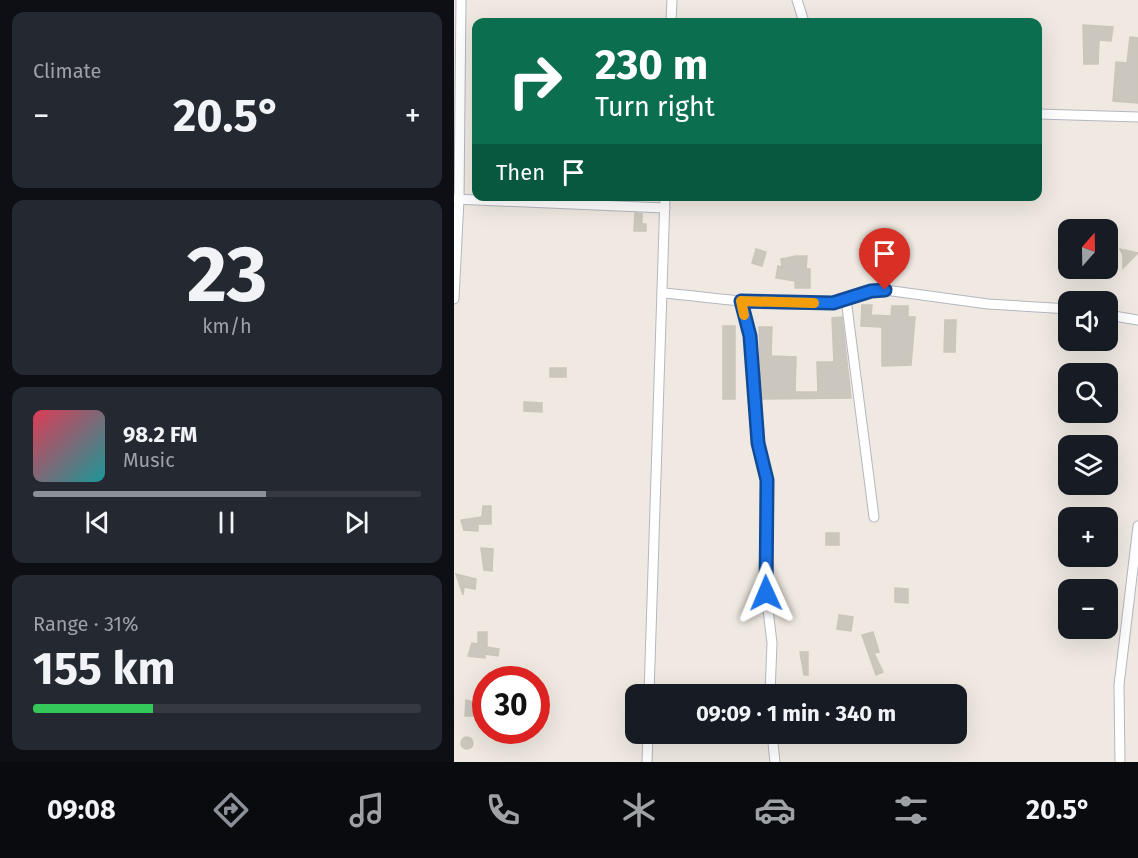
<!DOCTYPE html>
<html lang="en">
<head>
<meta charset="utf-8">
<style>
  body { margin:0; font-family:"Fira Sans",sans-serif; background:#242831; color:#f1f3f6; height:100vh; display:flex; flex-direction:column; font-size:22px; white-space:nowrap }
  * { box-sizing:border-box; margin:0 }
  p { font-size:20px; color:#9ea1a6 }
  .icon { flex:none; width:33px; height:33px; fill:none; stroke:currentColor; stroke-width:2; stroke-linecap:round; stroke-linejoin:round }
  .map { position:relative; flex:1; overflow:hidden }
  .drawer { display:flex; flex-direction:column; gap:12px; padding:12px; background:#0d0f14; width:454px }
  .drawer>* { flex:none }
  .hud { position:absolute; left:18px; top:18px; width:570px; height:183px; border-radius:12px; box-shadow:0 6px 24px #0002; background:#0b6e4f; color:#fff; overflow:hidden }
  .needle { width:39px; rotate:20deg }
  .controls { position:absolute; left:604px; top:219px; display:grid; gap:12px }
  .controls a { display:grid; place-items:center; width:60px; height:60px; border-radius:12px; background:#171b24; box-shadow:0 6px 24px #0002; font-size:30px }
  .speed { position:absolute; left:18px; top:666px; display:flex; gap:12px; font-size:30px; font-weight:700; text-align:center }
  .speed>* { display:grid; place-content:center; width:78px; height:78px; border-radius:50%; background:#171b24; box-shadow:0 6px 24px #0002; line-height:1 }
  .speed .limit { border:9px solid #d22; background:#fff; color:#111 }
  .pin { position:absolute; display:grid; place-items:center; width:51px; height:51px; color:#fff; margin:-62px -26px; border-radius:50% 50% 50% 0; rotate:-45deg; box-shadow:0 0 6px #0007 }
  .pin .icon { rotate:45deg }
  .me { position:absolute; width:66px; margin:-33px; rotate:359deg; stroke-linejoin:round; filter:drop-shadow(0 0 4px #0008) }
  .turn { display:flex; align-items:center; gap:21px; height:126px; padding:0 24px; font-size:27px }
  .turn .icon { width:78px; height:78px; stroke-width:2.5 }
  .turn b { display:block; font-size:42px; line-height:51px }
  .then { display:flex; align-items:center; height:57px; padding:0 24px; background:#0003; gap:12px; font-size:22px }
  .big { font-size:45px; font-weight:700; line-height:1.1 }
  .drawer .tile { flex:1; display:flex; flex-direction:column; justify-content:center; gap:9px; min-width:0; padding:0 21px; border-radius:12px; background:#242831 }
  .drawer .dial { align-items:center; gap:0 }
  .dial b { font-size:78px; line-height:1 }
  .song { display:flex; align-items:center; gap:18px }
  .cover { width:72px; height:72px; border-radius:9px; background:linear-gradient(135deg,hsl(350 70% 55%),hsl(180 70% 35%)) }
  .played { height:6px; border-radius:3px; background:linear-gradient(90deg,#8c9099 60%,#363941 60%) }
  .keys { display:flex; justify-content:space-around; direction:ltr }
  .heat { display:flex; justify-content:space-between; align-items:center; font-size:33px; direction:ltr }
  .charge { height:9px; border-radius:4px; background:linear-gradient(90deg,#34c759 31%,#363941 0) }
  .trip { position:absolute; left:171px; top:684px; width:342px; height:60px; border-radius:12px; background:#171b24; box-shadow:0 6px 24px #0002; font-weight:700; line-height:60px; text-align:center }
  .dock { display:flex; height:96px; justify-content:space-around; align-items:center; background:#090b0e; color:#9ea1a6 }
  .dock .icon { width:42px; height:42px }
  .dock .selected { color:#8c9099 }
  .dock b { font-size:27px; color:#f1f3f6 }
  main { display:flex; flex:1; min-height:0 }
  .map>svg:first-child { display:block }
  .building { fill:#cbc7bf; stroke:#cbc5ba; stroke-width:1.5 }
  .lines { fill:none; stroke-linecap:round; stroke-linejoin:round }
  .street-casing { stroke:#b4b7c1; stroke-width:11 }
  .street { stroke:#fff; stroke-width:9 }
  .route-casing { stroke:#114b97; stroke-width:15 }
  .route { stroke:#1a73e8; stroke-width:10 }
  .slow { stroke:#f59e0b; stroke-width:10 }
</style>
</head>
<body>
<main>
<section class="drawer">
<div class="tile"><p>Climate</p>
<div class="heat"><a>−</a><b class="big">20.5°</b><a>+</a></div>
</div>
<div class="tile dial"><b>23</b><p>km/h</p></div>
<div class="tile">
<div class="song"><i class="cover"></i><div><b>98.2 FM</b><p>Music</p></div></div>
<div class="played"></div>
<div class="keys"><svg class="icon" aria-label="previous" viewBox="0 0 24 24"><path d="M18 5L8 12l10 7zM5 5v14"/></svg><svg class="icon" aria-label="pause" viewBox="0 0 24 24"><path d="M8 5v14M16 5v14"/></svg><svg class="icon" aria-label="next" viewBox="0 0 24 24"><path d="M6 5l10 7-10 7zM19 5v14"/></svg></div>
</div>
<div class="tile"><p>Range · 31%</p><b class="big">155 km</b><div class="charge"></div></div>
</section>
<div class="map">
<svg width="684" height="762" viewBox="0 0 684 762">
  <rect width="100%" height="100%" fill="#efe9e1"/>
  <g class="building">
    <polygon points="629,25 659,27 657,41 645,40 644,64 630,64"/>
    <polygon points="676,37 684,38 684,103 659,101 662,62 673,63"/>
    <polygon points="181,213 188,214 188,224 192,224 192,231 180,231"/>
    <polygon points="302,249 312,252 308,266 298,263"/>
    <polygon points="666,249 684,253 669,268 669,255"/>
    <polygon points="342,256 353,256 352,269 356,269 356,288 341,288 341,281 322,278 324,266 328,267 327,259"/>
    <polygon points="408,305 418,305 417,315 437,316 438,306 454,306 454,317 461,317 457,365 428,366 428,327 407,326"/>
    <polygon points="388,317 397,398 307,399 305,327 318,327 317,356 342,357 341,392 364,392 363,362 380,362 378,318"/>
    <polygon points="491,320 502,320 501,352 490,352"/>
    <rect x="269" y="326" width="12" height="73"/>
    <rect x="96" y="368" width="16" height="9"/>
    <polygon points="70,402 88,403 88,412 70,411"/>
    <polygon points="29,506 37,506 37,524 24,524 24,531 10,530 7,520 28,517"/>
    <rect x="372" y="533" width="13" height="12"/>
    <polygon points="27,548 39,549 38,571 30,570"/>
    <polygon points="2,574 22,579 21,589 10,587 9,595"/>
    <polygon points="441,588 454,589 454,603 441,602"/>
    <polygon points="385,615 399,617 397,631 383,629"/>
    <polygon points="24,632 33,632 33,647 45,649 44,656 31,654 31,658 14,656 18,643 24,644"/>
    <polygon points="419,632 425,652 420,653 429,672 422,675 408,635"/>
    <polygon points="346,652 354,652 354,675 350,675"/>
    <polygon points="12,700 25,704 24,716 11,716"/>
    <circle cx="13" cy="743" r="6"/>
  </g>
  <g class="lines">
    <g class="street-casing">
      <g id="street">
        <polyline points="343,0 350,22"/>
        <polyline points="217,22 218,0"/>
        <polyline points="584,114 684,117"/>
        <polyline points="0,199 211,208"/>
        <path d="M210,293C265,298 322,308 377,303C396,301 412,291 431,290L534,304L615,309"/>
        <polyline points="0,299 5,199 7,0"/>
        <polyline points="392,299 420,517"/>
        <polyline points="287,301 296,336 304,443 313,480 312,593 318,643 316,694"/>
        <polyline points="654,315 684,320"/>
        <polyline points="195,694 211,196"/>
        <polyline points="318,734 321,762"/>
        <polyline points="193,762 194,734"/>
        <polyline points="666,762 665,685 684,526"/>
      </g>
    </g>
    <use href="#street" class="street"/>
  </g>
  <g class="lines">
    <g class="route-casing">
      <polyline id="route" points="312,593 313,480 304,443 296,336 287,301 379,303 417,291 431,290"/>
    </g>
    <use href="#route" class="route"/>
    <polyline class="slow" points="290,315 287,301 360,303"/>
  </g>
</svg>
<div class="controls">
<a><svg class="needle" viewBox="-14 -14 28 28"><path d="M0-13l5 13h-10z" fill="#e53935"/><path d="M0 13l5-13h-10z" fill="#9ea1a6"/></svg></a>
<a><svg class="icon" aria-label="sound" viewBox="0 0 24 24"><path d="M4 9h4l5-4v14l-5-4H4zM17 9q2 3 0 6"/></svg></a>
<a><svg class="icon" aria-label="search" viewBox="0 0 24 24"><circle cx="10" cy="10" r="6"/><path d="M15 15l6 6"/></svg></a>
<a><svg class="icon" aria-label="layers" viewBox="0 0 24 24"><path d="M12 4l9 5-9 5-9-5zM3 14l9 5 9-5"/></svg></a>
<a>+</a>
<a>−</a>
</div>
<div class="speed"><div class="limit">30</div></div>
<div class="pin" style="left:431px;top:290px;background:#d93025"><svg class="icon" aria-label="arrive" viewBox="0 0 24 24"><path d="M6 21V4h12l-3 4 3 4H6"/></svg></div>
<svg class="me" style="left:312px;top:593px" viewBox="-20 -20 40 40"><path d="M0-17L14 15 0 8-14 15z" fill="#1a73e8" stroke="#fff" stroke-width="4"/></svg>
<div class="trip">09:09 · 1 min · 340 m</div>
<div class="hud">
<div class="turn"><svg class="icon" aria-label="right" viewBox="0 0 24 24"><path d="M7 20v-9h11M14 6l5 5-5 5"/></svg><div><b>230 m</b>Turn right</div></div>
<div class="then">Then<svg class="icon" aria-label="arrive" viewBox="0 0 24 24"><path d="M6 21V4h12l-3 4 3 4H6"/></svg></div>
</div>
</div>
</main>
<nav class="dock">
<b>09:08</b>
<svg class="icon selected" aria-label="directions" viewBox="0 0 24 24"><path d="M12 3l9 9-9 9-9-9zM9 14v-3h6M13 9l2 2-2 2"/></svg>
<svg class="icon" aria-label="music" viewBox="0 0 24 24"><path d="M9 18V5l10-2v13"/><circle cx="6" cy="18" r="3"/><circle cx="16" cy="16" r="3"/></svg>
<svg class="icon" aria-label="phone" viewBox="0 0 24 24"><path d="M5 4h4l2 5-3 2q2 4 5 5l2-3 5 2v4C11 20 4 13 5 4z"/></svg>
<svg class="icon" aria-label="climate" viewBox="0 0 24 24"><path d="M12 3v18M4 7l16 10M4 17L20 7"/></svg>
<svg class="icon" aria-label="car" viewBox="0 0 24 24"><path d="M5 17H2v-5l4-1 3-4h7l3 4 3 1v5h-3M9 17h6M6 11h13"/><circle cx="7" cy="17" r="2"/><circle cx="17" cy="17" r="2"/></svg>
<svg class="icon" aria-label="filters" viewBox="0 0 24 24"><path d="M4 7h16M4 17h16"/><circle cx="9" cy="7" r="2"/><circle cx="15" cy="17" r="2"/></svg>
<b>20.5°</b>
</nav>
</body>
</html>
